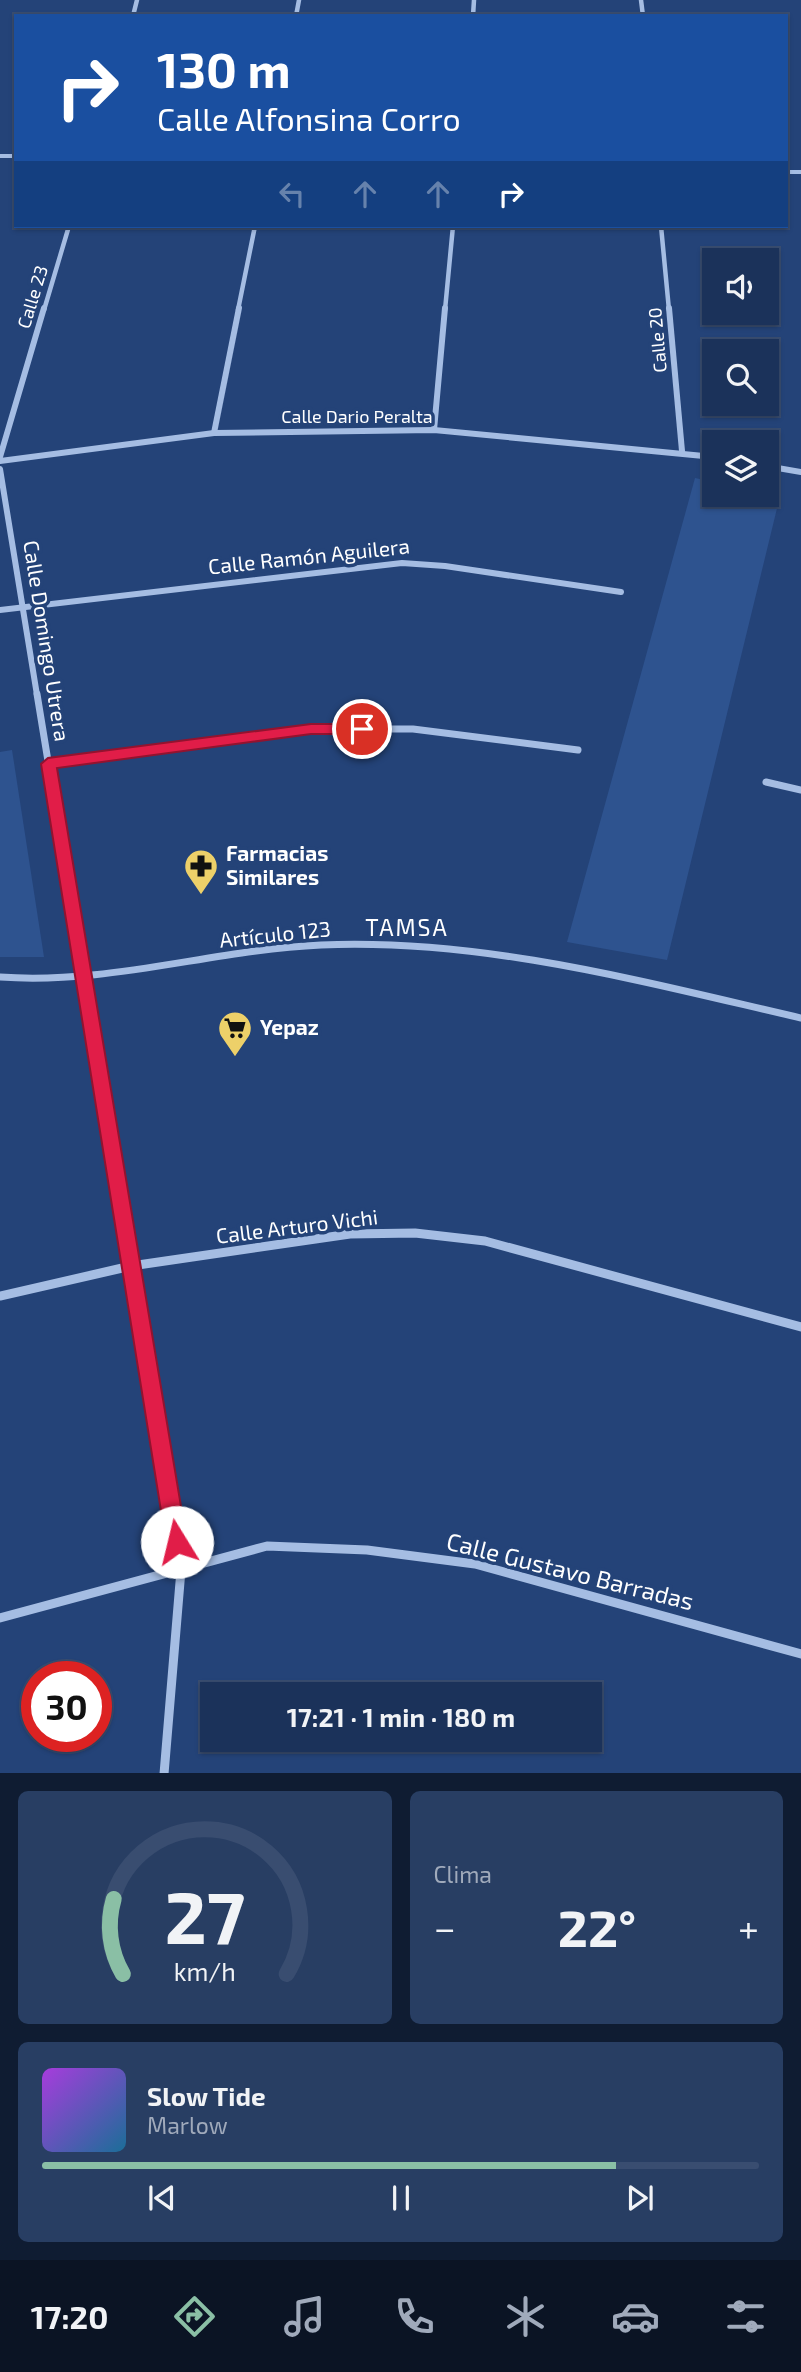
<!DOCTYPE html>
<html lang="es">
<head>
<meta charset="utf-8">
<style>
  body { margin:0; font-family:"Exo 2",sans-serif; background:#283e63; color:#f1f3f6; height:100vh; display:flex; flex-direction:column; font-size:26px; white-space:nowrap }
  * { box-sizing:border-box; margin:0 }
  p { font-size:23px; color:#a0aabb }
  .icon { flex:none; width:38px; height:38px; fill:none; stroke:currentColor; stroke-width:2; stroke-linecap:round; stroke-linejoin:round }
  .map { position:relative; height:1773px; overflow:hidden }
  .sheet { display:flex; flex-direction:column; gap:18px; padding:18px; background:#0f1c32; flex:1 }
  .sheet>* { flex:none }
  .top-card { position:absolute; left:14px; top:14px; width:774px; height:214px; border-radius:0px; box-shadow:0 2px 5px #0004,0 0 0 2px #394d70; background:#1a4fa0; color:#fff; overflow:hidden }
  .controls { position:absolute; left:702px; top:248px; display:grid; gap:14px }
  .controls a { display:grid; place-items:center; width:77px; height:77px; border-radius:0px; background:#1b325a; box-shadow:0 2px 5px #0004,0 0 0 2px #394d70; font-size:35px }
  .speed { position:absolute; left:21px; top:1661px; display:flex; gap:14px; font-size:35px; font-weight:700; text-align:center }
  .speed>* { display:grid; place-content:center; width:91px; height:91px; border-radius:50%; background:#1b325a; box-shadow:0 2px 5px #0004,0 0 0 2px #394d70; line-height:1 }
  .speed .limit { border:10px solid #d22; background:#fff; color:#111 }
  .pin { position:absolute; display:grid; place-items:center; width:60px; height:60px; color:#fff; margin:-30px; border:4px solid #fff; border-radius:50%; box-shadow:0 2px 7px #0007 }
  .me { position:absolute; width:77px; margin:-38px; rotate:351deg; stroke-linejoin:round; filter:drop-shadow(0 0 5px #0008) }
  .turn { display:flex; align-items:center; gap:24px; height:147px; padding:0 28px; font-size:32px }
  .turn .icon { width:91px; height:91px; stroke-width:2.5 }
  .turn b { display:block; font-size:49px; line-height:60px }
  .lanes { display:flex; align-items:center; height:66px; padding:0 28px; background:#0003; justify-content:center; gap:35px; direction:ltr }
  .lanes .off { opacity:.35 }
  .big { font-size:52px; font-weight:700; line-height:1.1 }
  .sheet .card { flex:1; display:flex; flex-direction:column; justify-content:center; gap:10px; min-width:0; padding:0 24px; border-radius:10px; background:#283e63 }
  .sheet .dial { align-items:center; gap:0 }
  .dial svg { height:182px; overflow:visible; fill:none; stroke:#394d70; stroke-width:7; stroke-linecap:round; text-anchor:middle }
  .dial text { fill:#f1f3f6; stroke:none }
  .song { display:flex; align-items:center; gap:21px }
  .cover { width:84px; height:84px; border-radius:10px; background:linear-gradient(135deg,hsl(280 70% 55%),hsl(200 70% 35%)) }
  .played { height:7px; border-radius:4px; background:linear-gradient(90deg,#8abfa5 80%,#394d70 80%) }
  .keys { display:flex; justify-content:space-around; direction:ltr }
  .heat { display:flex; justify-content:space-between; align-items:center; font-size:38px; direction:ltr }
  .sheet .tiles { flex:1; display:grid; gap:18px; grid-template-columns:1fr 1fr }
  .card:last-child { grid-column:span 2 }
  .trip { position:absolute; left:200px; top:1682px; width:402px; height:70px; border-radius:0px; background:#1b325a; box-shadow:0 2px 5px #0004,0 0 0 2px #394d70; font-weight:700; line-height:70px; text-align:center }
  .menu { display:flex; height:112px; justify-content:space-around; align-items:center; background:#0b1424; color:#a0aabb }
  .menu .icon { width:49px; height:49px }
  .menu .selected { color:#8abfa5 }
  .menu b { font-size:32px; color:#f1f3f6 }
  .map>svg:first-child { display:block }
  .green { fill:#2e538f }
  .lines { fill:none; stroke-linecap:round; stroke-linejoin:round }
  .minor-far3 { stroke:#a5bde3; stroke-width:4.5 }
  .minor-far2 { stroke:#a5bde3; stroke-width:6 }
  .minor-far1 { stroke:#a5bde3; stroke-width:7 }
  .minor { stroke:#a5bde3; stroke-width:9 }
  .tertiary { fill:#a5bde3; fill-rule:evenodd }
  .route { fill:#e11d48; stroke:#92132f; stroke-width:2 }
  .labels { text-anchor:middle; stroke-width:7; stroke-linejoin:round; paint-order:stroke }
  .far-street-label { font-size:18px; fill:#fff; stroke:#244378 }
  .street-label { font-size:21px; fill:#fff; stroke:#244378 }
  .poi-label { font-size:21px; font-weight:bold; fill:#fff; stroke:#244378; text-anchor:start }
  .neighbourhood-label { font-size:23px; letter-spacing:2px; fill:#fff; stroke:#244378 }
  .near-street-label { font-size:24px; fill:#fff; stroke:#244378 }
</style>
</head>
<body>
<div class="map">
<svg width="801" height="1774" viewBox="0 0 801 1774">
  <rect width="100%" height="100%" fill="#244378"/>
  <g class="green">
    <polygon points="695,478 714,482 714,495 767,493 780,496 667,960 567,942"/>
    <polygon points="12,750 44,957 0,957 0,752"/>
  </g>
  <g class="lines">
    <g class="minor-far3">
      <polyline points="641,0 643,16"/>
      <polyline points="133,16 137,0"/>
      <polyline points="296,16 299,0"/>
      <polyline points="473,16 474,0"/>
      <polyline points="661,226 669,310"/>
      <polyline points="44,310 69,226"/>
      <polyline points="238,310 255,226"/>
      <polyline points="445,310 453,226"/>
    </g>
    <g class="minor-far2">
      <polyline points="669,308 682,451"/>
      <polyline points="434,430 445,308"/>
      <polyline points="214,433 239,308"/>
      <polyline points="0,457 44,308"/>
      <polyline points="0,461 214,433 434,430 714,457"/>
      <polyline points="766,466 801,472"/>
      <polyline points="0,469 37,695"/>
      <polyline points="0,610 402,563 445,566 621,592"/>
    </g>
    <g class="minor-far1">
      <polyline points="37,694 116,1176"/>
      <polyline points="48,764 311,729 413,729 578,750"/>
      <polyline points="766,782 801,790"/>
      <path d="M0,977C109,985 212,950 321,945C483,938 644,982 801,1018"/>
    </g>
    <g class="minor">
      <polyline points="116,1174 181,1570 164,1774"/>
      <polyline points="0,1296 131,1266 350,1234 415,1233 485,1241 801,1327"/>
      <polyline points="0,1618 267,1546 367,1550 475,1564 801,1654"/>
    </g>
    <g class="tertiary">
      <rect x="0" y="154" width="16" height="4"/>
      <rect x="786" y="170" width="15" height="4"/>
    </g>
  </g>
  <polygon class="route" points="311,724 362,724 369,729 362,734 311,734 57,768 187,1542 184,1549 177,1552 169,1549 166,1542 41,764 48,758"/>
  <defs>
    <g id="pharmacy-pin" transform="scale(1.75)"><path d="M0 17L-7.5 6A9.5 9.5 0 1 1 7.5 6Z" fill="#edd069" stroke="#244378"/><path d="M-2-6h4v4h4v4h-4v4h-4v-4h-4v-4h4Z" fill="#111"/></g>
    <g id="supermarket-pin" transform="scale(1.75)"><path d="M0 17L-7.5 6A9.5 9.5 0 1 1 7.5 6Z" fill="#edd069" stroke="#244378"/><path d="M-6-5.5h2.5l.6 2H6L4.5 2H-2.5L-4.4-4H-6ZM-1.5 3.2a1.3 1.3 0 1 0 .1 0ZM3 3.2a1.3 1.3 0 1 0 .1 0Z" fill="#111"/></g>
  </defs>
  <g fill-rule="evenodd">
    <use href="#pharmacy-pin" x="201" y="866"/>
    <use href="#supermarket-pin" x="235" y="1028"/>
  </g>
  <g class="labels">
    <g class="far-street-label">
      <text transform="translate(33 297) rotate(-73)" y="6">Calle 23</text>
      <text transform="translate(658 340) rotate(-95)" y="6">Calle 20</text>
      <text x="357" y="423">Calle Dario Peralta</text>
    </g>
    <g class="street-label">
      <text transform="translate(309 557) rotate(-6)" y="7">Calle Ramón Aguilera</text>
      <text transform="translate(46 641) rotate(81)" y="7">Calle Domingo Utrera</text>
      <text transform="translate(275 935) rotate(-6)" y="7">Artículo 123</text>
      <text transform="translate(297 1227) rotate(-7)" y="7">Calle Arturo Vichi</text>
    </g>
    <g class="poi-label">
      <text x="226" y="861">Farmacias<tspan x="226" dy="24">Similares</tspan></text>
      <text x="260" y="1035">Yepaz</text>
    </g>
    <g class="neighbourhood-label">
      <text x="407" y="936">TAMSA</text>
    </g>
    <g class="near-street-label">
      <text transform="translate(570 1572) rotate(14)" y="8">Calle Gustavo Barradas</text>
    </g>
  </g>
</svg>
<div class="controls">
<a><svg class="icon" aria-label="sound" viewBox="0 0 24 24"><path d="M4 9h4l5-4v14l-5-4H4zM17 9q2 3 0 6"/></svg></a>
<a><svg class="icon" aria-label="search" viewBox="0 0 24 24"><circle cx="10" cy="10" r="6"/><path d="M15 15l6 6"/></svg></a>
<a><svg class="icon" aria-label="layers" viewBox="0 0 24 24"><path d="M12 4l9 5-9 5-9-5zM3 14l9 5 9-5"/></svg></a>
</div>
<div class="speed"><div class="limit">30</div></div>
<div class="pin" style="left:362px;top:729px;background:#d93025"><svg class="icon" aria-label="arrive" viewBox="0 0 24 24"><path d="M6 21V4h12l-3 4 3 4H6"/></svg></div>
<svg class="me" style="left:177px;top:1542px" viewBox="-20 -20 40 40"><circle r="19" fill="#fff"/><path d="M0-13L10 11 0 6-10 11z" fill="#e11d48"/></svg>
<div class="trip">17:21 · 1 min · 180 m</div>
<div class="top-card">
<div class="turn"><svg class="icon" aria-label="right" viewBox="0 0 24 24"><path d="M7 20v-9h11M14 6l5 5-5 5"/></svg><div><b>130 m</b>Calle Alfonsina Corro</div></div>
<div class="lanes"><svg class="icon off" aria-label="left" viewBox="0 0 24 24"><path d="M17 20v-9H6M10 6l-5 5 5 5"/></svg><svg class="icon off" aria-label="ahead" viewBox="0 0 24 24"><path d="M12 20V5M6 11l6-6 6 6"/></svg><svg class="icon off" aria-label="ahead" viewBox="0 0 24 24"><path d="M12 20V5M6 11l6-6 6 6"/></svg><svg class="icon" aria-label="right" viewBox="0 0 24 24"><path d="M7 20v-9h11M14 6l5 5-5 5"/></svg></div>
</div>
</div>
<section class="sheet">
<div class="tiles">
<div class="card dial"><svg viewBox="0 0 100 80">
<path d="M14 69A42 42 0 1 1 86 69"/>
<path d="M14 69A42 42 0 0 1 10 36" stroke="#8abfa5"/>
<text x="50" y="56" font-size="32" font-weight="700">27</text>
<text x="50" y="72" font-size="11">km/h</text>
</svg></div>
<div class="card"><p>Clima</p>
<div class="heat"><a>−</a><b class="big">22°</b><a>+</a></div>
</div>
<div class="card">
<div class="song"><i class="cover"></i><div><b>Slow Tide</b><p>Marlow</p></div></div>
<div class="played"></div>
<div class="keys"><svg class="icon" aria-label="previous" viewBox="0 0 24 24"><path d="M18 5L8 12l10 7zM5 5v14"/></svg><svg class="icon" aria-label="pause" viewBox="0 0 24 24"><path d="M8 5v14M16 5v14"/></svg><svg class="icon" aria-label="next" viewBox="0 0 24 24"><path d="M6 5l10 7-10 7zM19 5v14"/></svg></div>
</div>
</div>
</section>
<nav class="menu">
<b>17:20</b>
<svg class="icon selected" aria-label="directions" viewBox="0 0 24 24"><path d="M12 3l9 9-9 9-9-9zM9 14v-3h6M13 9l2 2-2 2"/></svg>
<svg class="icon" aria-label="music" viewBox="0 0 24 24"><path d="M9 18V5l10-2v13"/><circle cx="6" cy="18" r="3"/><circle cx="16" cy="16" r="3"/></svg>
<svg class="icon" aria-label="phone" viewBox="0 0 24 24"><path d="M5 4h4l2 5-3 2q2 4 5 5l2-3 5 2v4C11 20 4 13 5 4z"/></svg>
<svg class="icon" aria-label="climate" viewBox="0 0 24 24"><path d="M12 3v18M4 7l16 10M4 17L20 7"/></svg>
<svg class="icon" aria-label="car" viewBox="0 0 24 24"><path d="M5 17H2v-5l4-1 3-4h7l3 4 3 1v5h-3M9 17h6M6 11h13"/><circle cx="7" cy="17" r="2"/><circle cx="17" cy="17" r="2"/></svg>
<svg class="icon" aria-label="filters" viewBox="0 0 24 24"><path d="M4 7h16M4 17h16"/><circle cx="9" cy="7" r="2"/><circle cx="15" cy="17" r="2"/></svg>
</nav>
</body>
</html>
